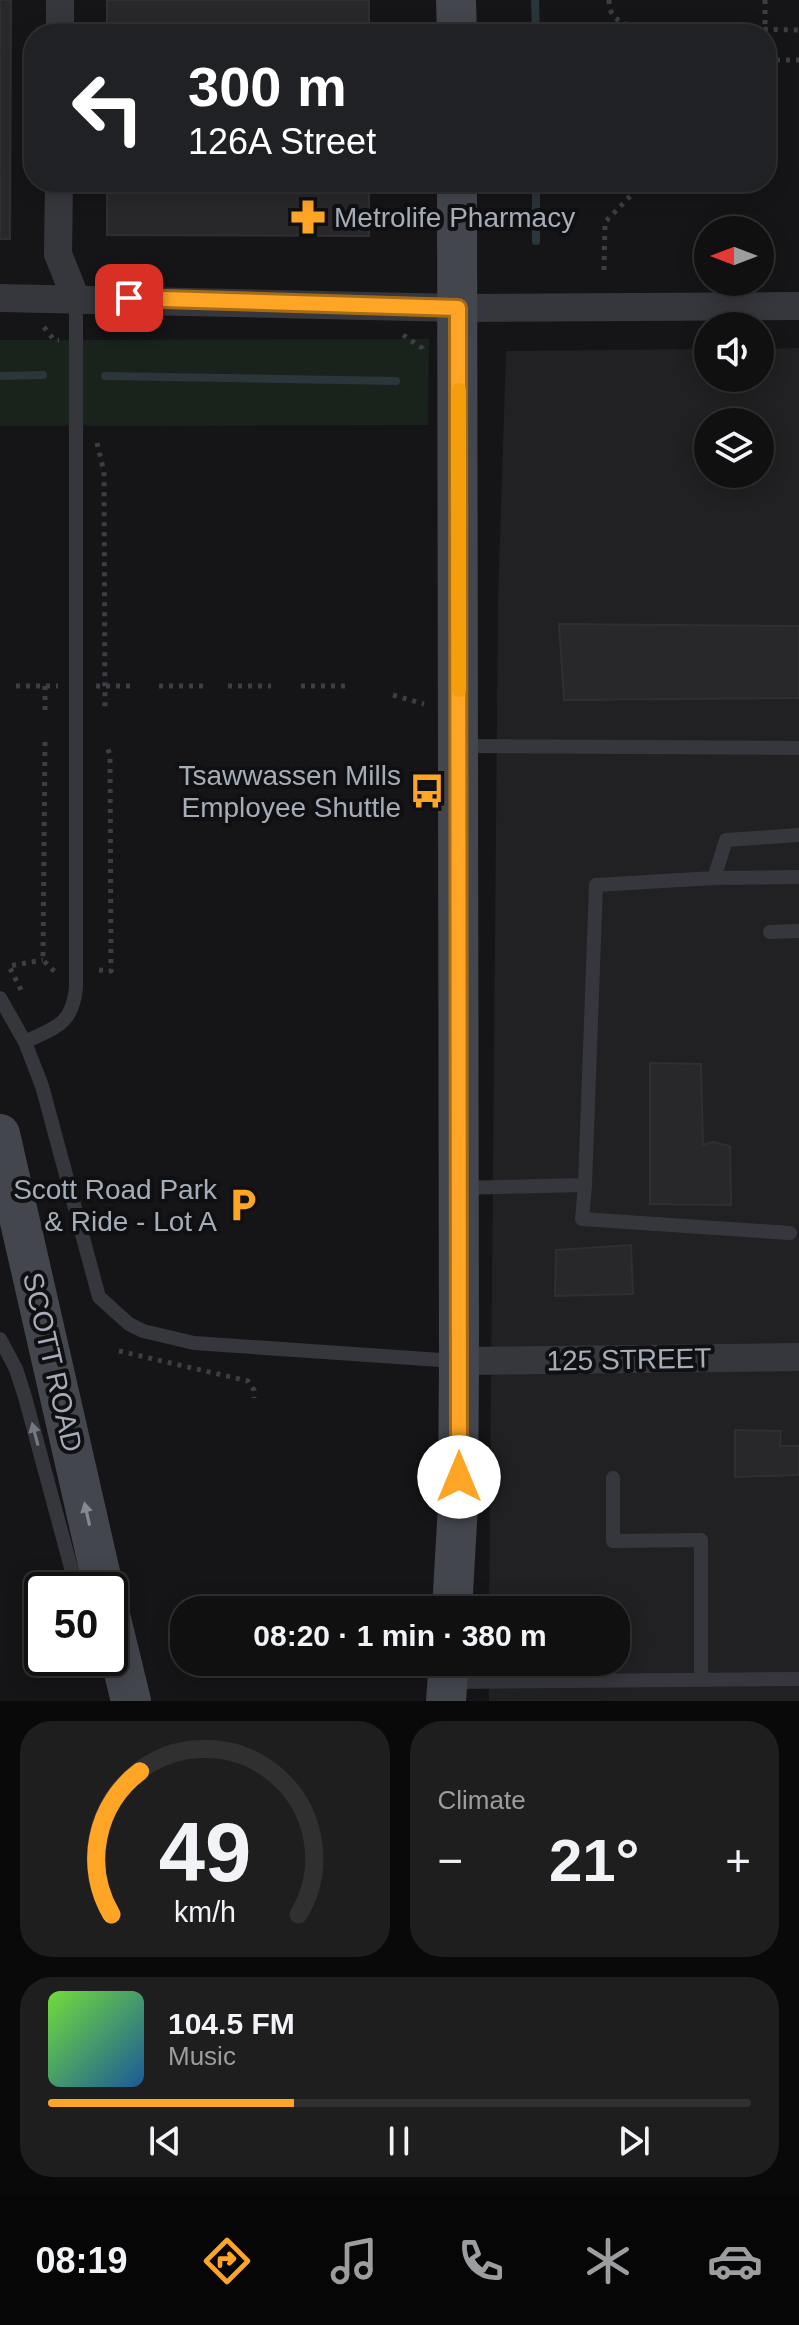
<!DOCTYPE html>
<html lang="en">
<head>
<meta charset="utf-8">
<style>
  body { margin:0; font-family:Arial,sans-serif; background:#1e1e1f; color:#f1f3f6; height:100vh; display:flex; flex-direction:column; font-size:30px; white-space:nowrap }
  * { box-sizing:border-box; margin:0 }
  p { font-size:26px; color:#9c9d9f }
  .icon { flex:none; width:44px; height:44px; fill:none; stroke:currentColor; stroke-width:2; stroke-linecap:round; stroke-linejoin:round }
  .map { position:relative; height:1701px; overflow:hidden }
  .sheet { display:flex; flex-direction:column; gap:20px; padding:20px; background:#090909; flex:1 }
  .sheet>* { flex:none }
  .guide { position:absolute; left:24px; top:24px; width:752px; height:168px; border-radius:32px; box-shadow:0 4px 20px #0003,0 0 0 2px #303031; background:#202124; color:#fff; overflow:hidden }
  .needle { width:52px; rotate:270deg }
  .controls { position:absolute; left:694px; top:216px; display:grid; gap:16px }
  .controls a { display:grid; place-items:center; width:80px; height:80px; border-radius:50%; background:#101011; box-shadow:0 4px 20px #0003,0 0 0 2px #303031; font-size:40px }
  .speed { position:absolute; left:24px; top:1572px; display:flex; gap:16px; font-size:40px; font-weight:700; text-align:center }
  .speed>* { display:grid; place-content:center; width:104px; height:104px; border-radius:50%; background:#101011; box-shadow:0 4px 20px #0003,0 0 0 2px #303031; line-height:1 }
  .speed .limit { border:4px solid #111; border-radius:12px; background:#fff; color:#111 }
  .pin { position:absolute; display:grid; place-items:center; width:68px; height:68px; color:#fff; margin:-34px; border-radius:16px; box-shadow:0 4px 12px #0006 }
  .me { position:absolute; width:88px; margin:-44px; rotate:0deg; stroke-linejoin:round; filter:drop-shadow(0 0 6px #0008) }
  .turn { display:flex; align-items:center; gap:28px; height:168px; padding:0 32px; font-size:36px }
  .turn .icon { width:104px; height:104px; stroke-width:2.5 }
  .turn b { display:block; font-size:56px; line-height:68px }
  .big { font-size:60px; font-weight:800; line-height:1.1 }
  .sheet .tile { flex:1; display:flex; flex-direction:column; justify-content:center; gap:12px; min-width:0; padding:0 28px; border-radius:32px; background:#1e1e1f }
  .sheet .dial { align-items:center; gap:0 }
  .dial svg { height:208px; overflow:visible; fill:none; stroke:#303031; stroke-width:7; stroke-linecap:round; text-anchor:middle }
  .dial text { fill:#f1f3f6; stroke:none }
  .song { display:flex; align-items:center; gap:24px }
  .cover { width:96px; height:96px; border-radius:12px; background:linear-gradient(135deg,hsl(100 70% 55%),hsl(210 70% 35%)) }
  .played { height:8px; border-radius:4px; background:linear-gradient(90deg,#ffa525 35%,#303031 35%) }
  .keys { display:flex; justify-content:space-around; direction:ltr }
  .heat { display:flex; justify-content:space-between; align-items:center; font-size:44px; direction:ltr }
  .sheet .tiles { flex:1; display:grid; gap:20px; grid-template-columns:1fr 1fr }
  .tile:last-child { grid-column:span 2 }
  .trip { position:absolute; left:170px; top:1596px; width:460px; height:80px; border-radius:32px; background:#101011; box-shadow:0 4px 20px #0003,0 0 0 2px #303031; font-weight:800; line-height:80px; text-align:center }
  .tabs { display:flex; height:128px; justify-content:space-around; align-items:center; background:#060607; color:#9c9d9f }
  .tabs .icon { width:56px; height:56px }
  .tabs .active { color:#ffa525 }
  .tabs b { font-size:36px; color:#f1f3f6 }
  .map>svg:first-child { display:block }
  .built { fill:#212124; fill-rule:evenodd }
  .green { fill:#1a231b }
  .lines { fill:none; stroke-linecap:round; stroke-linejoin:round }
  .stream { stroke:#2a353c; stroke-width:8 }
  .building { fill:#28282b; stroke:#2f2f33; stroke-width:2 }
  .path { stroke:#3b3e44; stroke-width:5; stroke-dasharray:4 6; stroke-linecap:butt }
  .service { stroke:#35373d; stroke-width:14 }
  .minor { stroke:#35373d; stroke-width:28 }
  .secondary { stroke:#43464d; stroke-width:40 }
  .oneway { fill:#737881 }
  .oneway2 { fill:#838993 }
  .route-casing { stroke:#a66b18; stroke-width:20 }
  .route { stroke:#ffa525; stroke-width:14 }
  .slow { stroke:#f59e0b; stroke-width:14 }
  .labels { text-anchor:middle; stroke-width:8; stroke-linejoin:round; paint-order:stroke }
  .poi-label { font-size:28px; fill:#a5adb9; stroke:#101012; text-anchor:end }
  .street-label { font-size:28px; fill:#a5adb9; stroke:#101012 }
</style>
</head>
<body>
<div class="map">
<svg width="799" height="1701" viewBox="0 0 799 1701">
  <rect width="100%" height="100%" fill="#151517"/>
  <path class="built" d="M799,348V1701H489V1662H616V1610H489L498,601L506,351L708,349V378H760V349ZM708,422H760V474H708Z"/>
  <polygon class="green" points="429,339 428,425 0,426 0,340"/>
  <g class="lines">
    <g class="stream">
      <polyline points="535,0 536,34"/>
      <polyline points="536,182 536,241"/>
      <polyline points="0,376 43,375"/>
      <polyline points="105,376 396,381"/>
    </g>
  </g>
  <g class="building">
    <polygon points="0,0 11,0 10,239 0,239"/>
    <rect x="107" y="0" width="262" height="34"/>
    <polygon points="107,182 369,182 369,236 107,235"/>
    <polygon points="559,624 799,626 799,698 564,700"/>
    <polygon points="650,1063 701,1064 703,1145 713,1142 730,1146 731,1205 650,1204"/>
    <polygon points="631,1245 633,1294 555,1296 556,1250"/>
    <polygon points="735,1430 781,1431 780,1446 799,1446 799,1475 735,1477"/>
  </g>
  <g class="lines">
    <g class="path">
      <path d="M609,0C609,17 618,21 633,27L799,30"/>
      <polyline points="765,0 765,34"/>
      <polyline points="766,60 799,60"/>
      <polyline points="604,270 605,222 644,182"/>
      <polyline points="44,327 54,340 59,340"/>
      <polyline points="403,335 422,348 423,354"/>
      <polyline points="97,443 104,472 105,710"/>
      <polyline points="16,686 58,686"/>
      <polyline points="96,686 132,686"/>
      <polyline points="159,686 203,686"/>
      <polyline points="228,686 271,686"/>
      <polyline points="301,686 346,686"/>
      <polyline points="393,695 424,704"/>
      <polyline points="45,710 45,686"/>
      <polyline points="45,742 43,960 55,972"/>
      <polyline points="99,970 111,971 110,755 106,744"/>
      <polyline points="21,990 9,966 43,960"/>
      <polyline points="119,1351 248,1381 254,1390 254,1398"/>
    </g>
    <g class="service">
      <polyline points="459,746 799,748"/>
      <polyline points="714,878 799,877"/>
      <polyline points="770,932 799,931"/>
      <polyline points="0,998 25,1042 42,1086 99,1297 129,1324 143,1331 194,1343 455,1361"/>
      <path d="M25,1042C56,1027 72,1025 76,988V299"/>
      <polyline points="585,1185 582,1219 790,1233"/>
      <polyline points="461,1188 585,1185 596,885 714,878 726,840 799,835"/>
      <polyline points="0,1339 16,1369 25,1397 77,1590"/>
      <polyline points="613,1478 613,1541 701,1540 701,1680"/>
      <polyline points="448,1682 799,1679"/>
    </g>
    <g class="minor">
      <polyline points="60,34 60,0"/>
      <polyline points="59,182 58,254 76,299"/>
      <polyline points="0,298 458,308 799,306"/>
      <polyline points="459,1361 799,1357"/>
    </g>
    <g class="secondary">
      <polyline points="456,0 457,34"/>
      <polyline points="0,1134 104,1590"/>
      <polyline points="452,1610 458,1505 459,1361 457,182"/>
      <polyline points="110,1615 131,1701"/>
      <polyline points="446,1701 449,1662"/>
    </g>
  </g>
  <defs><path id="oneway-solid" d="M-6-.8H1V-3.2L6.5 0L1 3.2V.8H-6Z" transform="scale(2)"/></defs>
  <use class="oneway" href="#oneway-solid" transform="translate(35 1434) rotate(-105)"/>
  <use class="oneway2" href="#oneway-solid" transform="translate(87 1514) rotate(-103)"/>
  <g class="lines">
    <g class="route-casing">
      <polyline id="route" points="129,298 458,308 459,1477"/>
    </g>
    <use href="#route" class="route"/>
    <polyline class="slow" points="459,390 459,690"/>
  </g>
  <defs>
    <g id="pharmacy-bare" transform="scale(2.76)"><path d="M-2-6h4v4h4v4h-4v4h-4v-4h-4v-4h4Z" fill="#ffa525" stroke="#101012" stroke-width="2.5" paint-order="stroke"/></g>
    <g id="bus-bare" transform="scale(2.76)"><path d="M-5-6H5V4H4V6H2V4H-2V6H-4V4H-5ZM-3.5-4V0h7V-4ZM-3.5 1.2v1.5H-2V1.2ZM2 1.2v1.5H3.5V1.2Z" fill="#ffa525" stroke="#101012" stroke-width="2.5" paint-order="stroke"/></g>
    <g id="parking-bare" transform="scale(2.76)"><path d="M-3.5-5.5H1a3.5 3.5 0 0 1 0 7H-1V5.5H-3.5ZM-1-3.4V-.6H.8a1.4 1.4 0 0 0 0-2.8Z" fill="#ffa525" stroke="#101012" stroke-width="2.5" paint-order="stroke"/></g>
  </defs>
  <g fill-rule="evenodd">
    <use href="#pharmacy-bare" x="308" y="217"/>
    <use href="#bus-bare" x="427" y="791"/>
    <use href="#parking-bare" x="243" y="1205"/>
  </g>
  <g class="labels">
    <g class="poi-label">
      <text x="334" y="227" text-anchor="start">Metrolife Pharmacy</text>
      <text x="401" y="785">Tsawwassen Mills<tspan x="401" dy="32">Employee Shuttle</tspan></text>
      <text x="217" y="1199">Scott Road Park<tspan x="217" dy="32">&amp; Ride - Lot A</tspan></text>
    </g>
    <g class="street-label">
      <text transform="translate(629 1359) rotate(-1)" y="10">125 STREET</text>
      <text transform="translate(53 1362) rotate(77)" y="10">SCOTT ROAD</text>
    </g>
  </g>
</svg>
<div class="controls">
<a><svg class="needle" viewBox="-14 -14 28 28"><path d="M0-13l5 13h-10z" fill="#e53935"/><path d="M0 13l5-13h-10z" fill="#9c9d9f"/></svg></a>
<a><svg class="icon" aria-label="sound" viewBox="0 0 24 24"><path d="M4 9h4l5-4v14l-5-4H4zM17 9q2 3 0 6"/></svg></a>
<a><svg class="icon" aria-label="layers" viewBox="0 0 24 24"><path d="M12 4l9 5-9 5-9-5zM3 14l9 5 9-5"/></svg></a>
</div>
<div class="speed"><div class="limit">50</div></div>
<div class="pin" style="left:129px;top:298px;background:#d93025"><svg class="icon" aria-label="arrive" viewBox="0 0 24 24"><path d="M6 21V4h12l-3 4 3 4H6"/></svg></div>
<svg class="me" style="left:459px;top:1477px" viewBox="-20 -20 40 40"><circle r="19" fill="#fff"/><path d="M0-13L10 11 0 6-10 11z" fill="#ffa525"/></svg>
<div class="trip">08:20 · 1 min · 380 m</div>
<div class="guide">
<div class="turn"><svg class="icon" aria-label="left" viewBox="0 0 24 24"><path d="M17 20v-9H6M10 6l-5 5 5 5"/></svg><div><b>300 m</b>126A Street</div></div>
</div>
</div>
<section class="sheet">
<div class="tiles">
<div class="tile dial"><svg viewBox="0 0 100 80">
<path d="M14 69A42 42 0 1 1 86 69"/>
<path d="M14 69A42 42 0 0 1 25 14" stroke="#ffa525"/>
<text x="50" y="56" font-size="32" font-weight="700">49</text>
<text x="50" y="72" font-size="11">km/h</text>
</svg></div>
<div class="tile"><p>Climate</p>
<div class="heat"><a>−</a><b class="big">21°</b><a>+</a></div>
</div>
<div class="tile">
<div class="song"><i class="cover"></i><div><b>104.5 FM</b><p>Music</p></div></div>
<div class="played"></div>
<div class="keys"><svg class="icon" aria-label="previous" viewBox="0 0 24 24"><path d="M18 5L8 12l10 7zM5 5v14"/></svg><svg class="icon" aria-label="pause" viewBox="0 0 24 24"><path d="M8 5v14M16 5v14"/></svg><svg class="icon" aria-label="next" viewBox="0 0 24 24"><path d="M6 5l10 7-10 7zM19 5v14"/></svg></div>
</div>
</div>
</section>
<nav class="tabs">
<b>08:19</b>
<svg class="icon active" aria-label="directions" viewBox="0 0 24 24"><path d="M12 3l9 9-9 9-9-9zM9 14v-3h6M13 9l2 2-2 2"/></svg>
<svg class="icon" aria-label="music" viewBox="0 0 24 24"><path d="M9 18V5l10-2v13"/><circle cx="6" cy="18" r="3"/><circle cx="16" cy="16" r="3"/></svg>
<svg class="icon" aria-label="phone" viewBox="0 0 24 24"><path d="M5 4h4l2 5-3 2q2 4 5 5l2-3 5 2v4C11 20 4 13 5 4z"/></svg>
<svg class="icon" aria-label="climate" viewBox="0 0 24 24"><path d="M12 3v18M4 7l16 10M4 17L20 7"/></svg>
<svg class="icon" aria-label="car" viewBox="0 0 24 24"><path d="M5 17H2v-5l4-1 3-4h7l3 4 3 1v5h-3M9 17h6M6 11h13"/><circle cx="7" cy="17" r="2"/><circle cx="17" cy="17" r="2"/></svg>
</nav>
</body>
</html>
